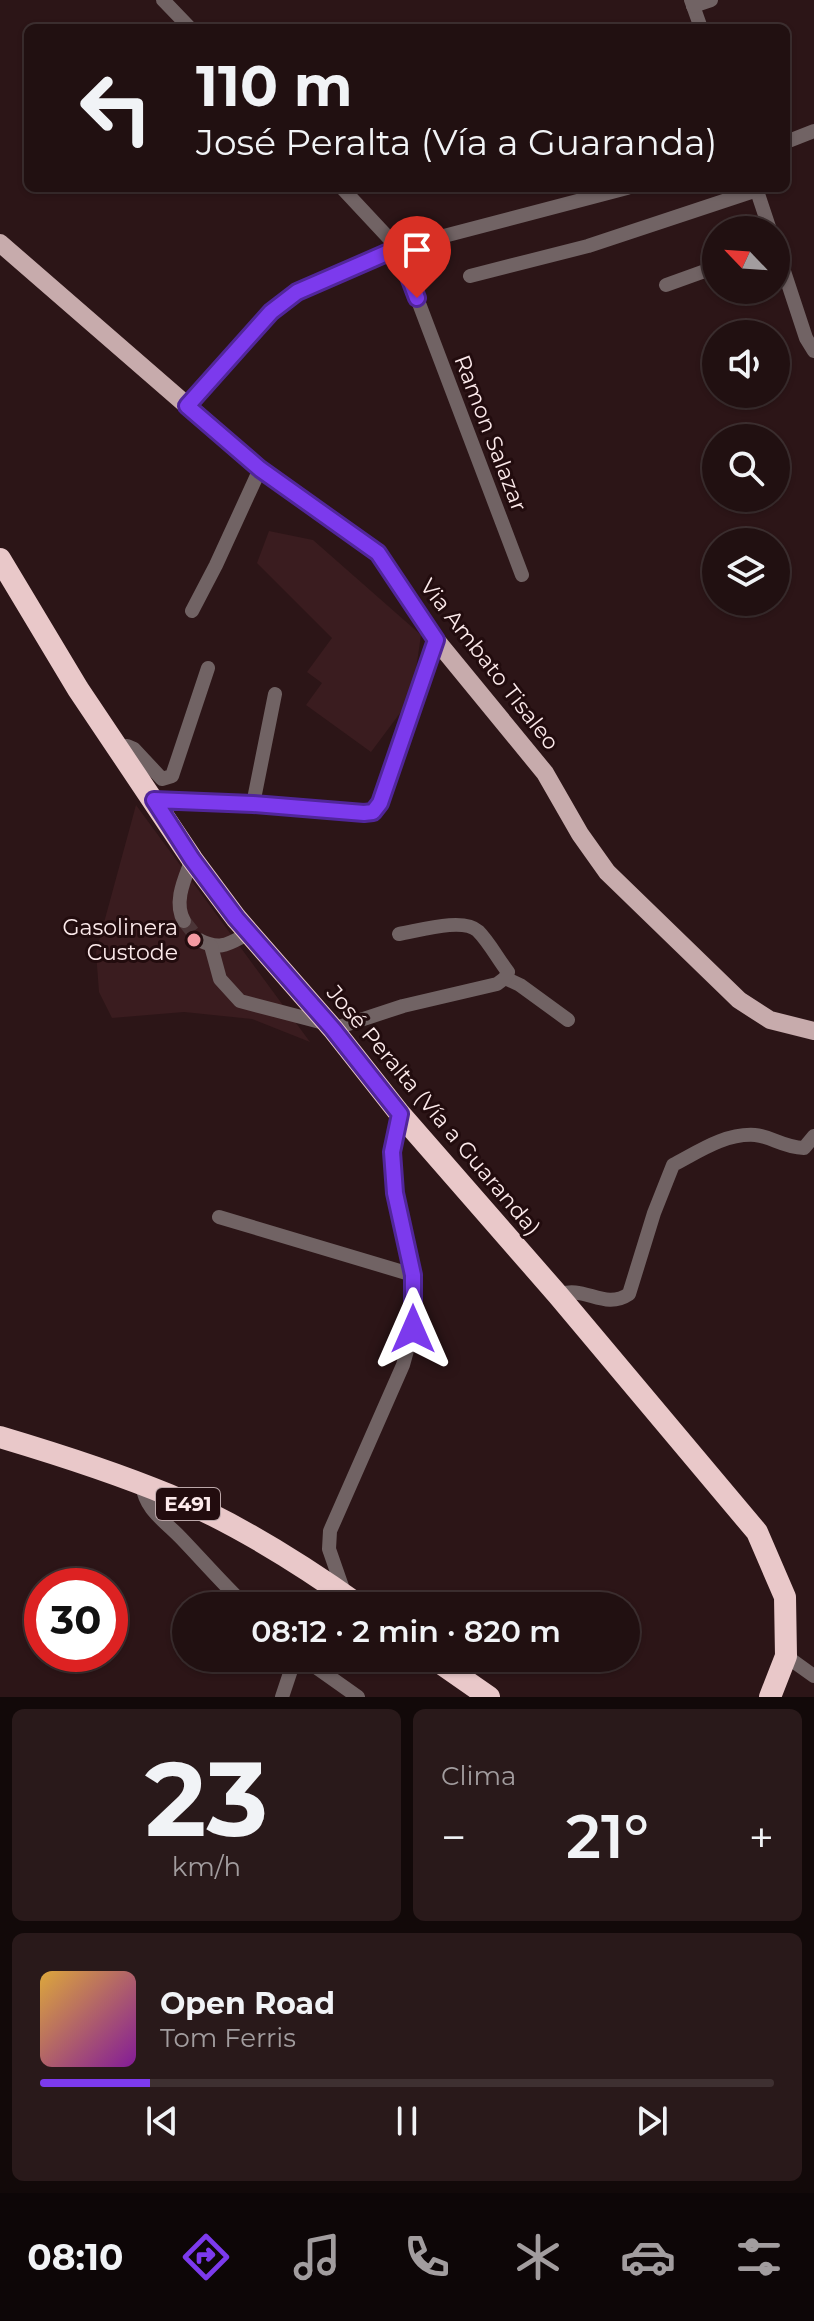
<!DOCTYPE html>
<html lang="es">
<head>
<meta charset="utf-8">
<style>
  body { margin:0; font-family:Montserrat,sans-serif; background:#29191a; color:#f1f3f6; height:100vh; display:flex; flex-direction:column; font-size:30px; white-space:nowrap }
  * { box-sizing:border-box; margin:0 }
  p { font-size:26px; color:#a29d9f }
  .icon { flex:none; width:44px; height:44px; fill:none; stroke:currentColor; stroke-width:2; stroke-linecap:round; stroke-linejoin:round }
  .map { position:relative; height:1697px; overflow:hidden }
  .panel { display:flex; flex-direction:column; gap:12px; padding:12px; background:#120909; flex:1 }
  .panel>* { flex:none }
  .banner { position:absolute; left:24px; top:24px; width:766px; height:168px; border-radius:12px; box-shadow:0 2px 6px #0004,0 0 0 2px #3e3031; background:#211011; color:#f1f3f6; overflow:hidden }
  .needle { width:52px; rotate:295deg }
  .tools { position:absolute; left:702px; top:216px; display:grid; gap:16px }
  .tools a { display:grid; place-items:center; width:88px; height:88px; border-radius:50%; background:#211011; box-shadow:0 2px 6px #0004,0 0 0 2px #3e3031; font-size:40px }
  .speed { position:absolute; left:24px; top:1568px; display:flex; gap:16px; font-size:40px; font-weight:700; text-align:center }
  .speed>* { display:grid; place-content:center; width:104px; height:104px; border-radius:50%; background:#211011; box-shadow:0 2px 6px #0004,0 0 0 2px #3e3031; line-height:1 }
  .speed .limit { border:12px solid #d22; background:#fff; color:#111 }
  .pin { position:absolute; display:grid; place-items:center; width:68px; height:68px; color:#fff; margin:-82px -34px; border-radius:50% 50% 50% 0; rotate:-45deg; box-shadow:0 0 8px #0007 }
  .pin .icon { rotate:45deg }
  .me { position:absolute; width:88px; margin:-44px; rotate:0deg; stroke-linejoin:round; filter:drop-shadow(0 0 6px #0008) }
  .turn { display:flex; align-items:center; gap:28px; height:168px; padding:0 40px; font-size:36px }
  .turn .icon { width:104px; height:104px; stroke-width:2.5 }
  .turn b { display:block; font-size:56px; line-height:68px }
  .big { font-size:60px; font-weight:600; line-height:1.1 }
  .panel .widget { flex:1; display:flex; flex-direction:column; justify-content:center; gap:12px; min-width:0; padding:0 28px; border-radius:12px; background:#29191a }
  .panel .dial { align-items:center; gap:0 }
  .dial b { font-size:104px; line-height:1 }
  .song { display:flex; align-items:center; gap:24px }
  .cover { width:96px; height:96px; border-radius:12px; background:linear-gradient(135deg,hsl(40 70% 55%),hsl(290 70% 35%)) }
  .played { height:8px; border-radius:4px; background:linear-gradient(90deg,#7c3aed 15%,#3e3031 15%) }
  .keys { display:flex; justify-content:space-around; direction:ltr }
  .heat { display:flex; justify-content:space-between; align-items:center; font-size:44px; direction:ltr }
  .panel .tiles { flex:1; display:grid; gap:12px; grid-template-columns:1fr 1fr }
  .widget:last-child { grid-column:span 2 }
  .trip { position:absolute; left:172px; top:1592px; width:468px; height:80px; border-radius:40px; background:#211011; box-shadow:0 2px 6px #0004,0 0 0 2px #3e3031; font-weight:600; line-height:80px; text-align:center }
  .menu { display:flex; height:128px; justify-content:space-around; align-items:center; background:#0d0607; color:#a29d9f }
  .menu .icon { width:56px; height:56px }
  .menu .on { color:#7c3aed }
  .menu b { font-size:36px; color:#f1f3f6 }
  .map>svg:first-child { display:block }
  .built { fill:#3a1c1f }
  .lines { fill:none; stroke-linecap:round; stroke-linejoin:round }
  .minor-tunnel { stroke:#4b3537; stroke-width:14; stroke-dasharray:14 7; stroke-linecap:butt }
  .minor { stroke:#716364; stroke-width:14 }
  .major { stroke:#c7abac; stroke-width:18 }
  .highway { stroke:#e9c8c9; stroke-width:22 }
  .route-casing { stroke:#51269a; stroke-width:20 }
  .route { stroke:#7c3aed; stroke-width:14 }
  .poi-dot { fill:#f49aa2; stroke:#220c0e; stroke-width:3 }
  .labels { text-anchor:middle; stroke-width:6; stroke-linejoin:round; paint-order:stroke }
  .shield { fill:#220c0e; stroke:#bba7a9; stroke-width:2 }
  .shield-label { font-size:20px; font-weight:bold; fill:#fceaeb }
  .street-label { font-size:22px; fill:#fceaeb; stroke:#220c0e }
  .poi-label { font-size:22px; fill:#fceaeb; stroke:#220c0e; text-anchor:end }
</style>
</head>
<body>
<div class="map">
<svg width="814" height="1697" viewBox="0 0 814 1697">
  <rect width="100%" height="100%" fill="#2c1517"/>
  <g class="built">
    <polygon points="269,531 313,540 421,635 412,697 371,752 306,705 322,683 307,672 332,638 257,563"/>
    <polygon points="136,805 310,1042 252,1019 184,1012 112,1018 99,992 96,952"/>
  </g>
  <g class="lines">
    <polyline class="minor-tunnel" points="184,921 199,940"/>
    <g class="minor">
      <polyline points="163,0 190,28"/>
      <polyline points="691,0 701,28"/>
      <polyline points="693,6 711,0"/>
      <polyline points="786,142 814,131"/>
      <polyline points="342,188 398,248 522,575"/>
      <polyline points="756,188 770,230"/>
      <polyline points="776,247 806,338 814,351"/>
      <polyline points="470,276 588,246 757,190"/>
      <polyline points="666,285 716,267"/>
      <polyline points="187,406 271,312 297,292 398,248 627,188"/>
      <polyline points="192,611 216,565 260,469"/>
      <polyline points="120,747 127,746 134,749 162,779 172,776 208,668"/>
      <polyline points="154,800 373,812 380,803 436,640"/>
      <polyline points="253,804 275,694"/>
      <path d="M184,921C173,902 185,878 192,859"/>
      <path d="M199,940C221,951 228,944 249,933"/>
      <polyline points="211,946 220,979 240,1001 328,1024"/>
      <polyline points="505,978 520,985 568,1020"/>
      <path d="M333,1029L403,1006L497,984L505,978L508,972C498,959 489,942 478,931C463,917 418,931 399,934"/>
      <polyline points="219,1217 413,1275"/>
      <path d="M558,1295C584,1284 604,1311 629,1294L654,1213L673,1165C698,1152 725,1133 755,1135C771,1136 782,1147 804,1148L814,1136"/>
      <path d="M142,1485C146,1511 164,1520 181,1538C203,1561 223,1584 246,1606"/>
      <polyline points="345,1595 329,1549 330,1531 403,1365 413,1329 413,1275 395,1193 392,1152 400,1114"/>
      <polyline points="786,1656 814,1676"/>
      <polyline points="303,1658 358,1697"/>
      <polyline points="282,1697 295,1658"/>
    </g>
    <polyline class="major" points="0,243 260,469 378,553 436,640 545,773 580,834 607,872 739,1000 770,1020 814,1031"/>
    <g class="highway">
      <polyline points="0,559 78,689 192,859 236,918 333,1029 400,1114 558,1295 757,1532 785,1597 786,1656 770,1697"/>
      <path d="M0,1437C57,1454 114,1472 169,1495C236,1523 301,1564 360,1606"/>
      <polyline points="433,1658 489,1697"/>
    </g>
  </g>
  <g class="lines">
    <g class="route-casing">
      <polyline id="route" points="413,1329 413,1275 395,1193 392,1152 400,1114 333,1029 236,918 192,859 154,800 253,804 364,813 373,812 380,803 436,640 378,553 260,469 187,406 271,312 297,292 398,248 417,298"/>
    </g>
    <use href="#route" class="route"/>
  </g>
  <circle class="poi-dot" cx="194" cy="940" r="8"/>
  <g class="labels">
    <rect class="shield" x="156" y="1488" width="64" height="32" rx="6"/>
    <g class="shield-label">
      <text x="188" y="1511">E491</text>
    </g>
    <g class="street-label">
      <text transform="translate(491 433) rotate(69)" y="8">Ramon Salazar</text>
      <text transform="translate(490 664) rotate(52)" y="8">Via Ambato Tisaleo</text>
      <text transform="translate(434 1110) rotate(50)" y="8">José Peralta (Vía a Guaranda)</text>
    </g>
    <g class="poi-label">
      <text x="178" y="935">Gasolinera<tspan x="178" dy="25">Custode</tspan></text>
    </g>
  </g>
</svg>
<div class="tools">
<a><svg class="needle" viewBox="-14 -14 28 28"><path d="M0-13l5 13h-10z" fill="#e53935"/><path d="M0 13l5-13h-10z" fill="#a29d9f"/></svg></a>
<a><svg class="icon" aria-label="sound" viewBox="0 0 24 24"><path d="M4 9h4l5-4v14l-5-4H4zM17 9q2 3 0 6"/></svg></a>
<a><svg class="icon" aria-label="search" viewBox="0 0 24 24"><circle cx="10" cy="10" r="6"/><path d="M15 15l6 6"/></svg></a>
<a><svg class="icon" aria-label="layers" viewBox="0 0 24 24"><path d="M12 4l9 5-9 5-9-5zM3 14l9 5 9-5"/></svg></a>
</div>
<div class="speed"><div class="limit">30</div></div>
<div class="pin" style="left:417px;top:298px;background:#d93025"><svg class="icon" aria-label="arrive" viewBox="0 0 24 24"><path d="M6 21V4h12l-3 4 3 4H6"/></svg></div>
<svg class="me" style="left:413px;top:1329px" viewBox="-20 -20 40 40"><path d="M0-17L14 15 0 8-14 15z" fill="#7c3aed" stroke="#fff" stroke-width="4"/></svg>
<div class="trip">08:12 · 2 min · 820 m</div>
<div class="banner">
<div class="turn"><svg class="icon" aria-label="left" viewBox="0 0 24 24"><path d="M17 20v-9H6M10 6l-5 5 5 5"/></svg><div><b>110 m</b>José Peralta (Vía a Guaranda)</div></div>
</div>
</div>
<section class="panel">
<div class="tiles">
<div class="widget dial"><b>23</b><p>km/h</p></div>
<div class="widget"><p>Clima</p>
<div class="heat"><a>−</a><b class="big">21°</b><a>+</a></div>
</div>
<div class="widget">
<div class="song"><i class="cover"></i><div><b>Open Road</b><p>Tom Ferris</p></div></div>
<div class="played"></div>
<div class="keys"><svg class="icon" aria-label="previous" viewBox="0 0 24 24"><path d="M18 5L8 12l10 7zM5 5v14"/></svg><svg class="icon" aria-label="pause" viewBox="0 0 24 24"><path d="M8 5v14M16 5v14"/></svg><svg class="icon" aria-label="next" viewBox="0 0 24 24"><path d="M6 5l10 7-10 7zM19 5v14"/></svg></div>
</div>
</div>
</section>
<nav class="menu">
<b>08:10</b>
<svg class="icon on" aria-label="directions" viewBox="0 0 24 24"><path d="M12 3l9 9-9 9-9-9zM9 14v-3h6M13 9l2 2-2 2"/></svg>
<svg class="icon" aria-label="music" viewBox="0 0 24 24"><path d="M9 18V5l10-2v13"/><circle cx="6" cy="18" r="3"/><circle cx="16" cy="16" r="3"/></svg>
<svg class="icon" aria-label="phone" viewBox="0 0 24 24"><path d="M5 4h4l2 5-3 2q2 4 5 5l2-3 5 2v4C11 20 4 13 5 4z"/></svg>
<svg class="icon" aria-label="climate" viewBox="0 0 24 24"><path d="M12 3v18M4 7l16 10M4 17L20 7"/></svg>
<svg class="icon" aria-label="car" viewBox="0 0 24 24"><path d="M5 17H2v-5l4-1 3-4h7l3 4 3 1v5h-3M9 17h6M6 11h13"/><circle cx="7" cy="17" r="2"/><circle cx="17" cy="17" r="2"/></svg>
<svg class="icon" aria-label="filters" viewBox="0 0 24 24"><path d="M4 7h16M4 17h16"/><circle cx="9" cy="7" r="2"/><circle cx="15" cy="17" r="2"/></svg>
</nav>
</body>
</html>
